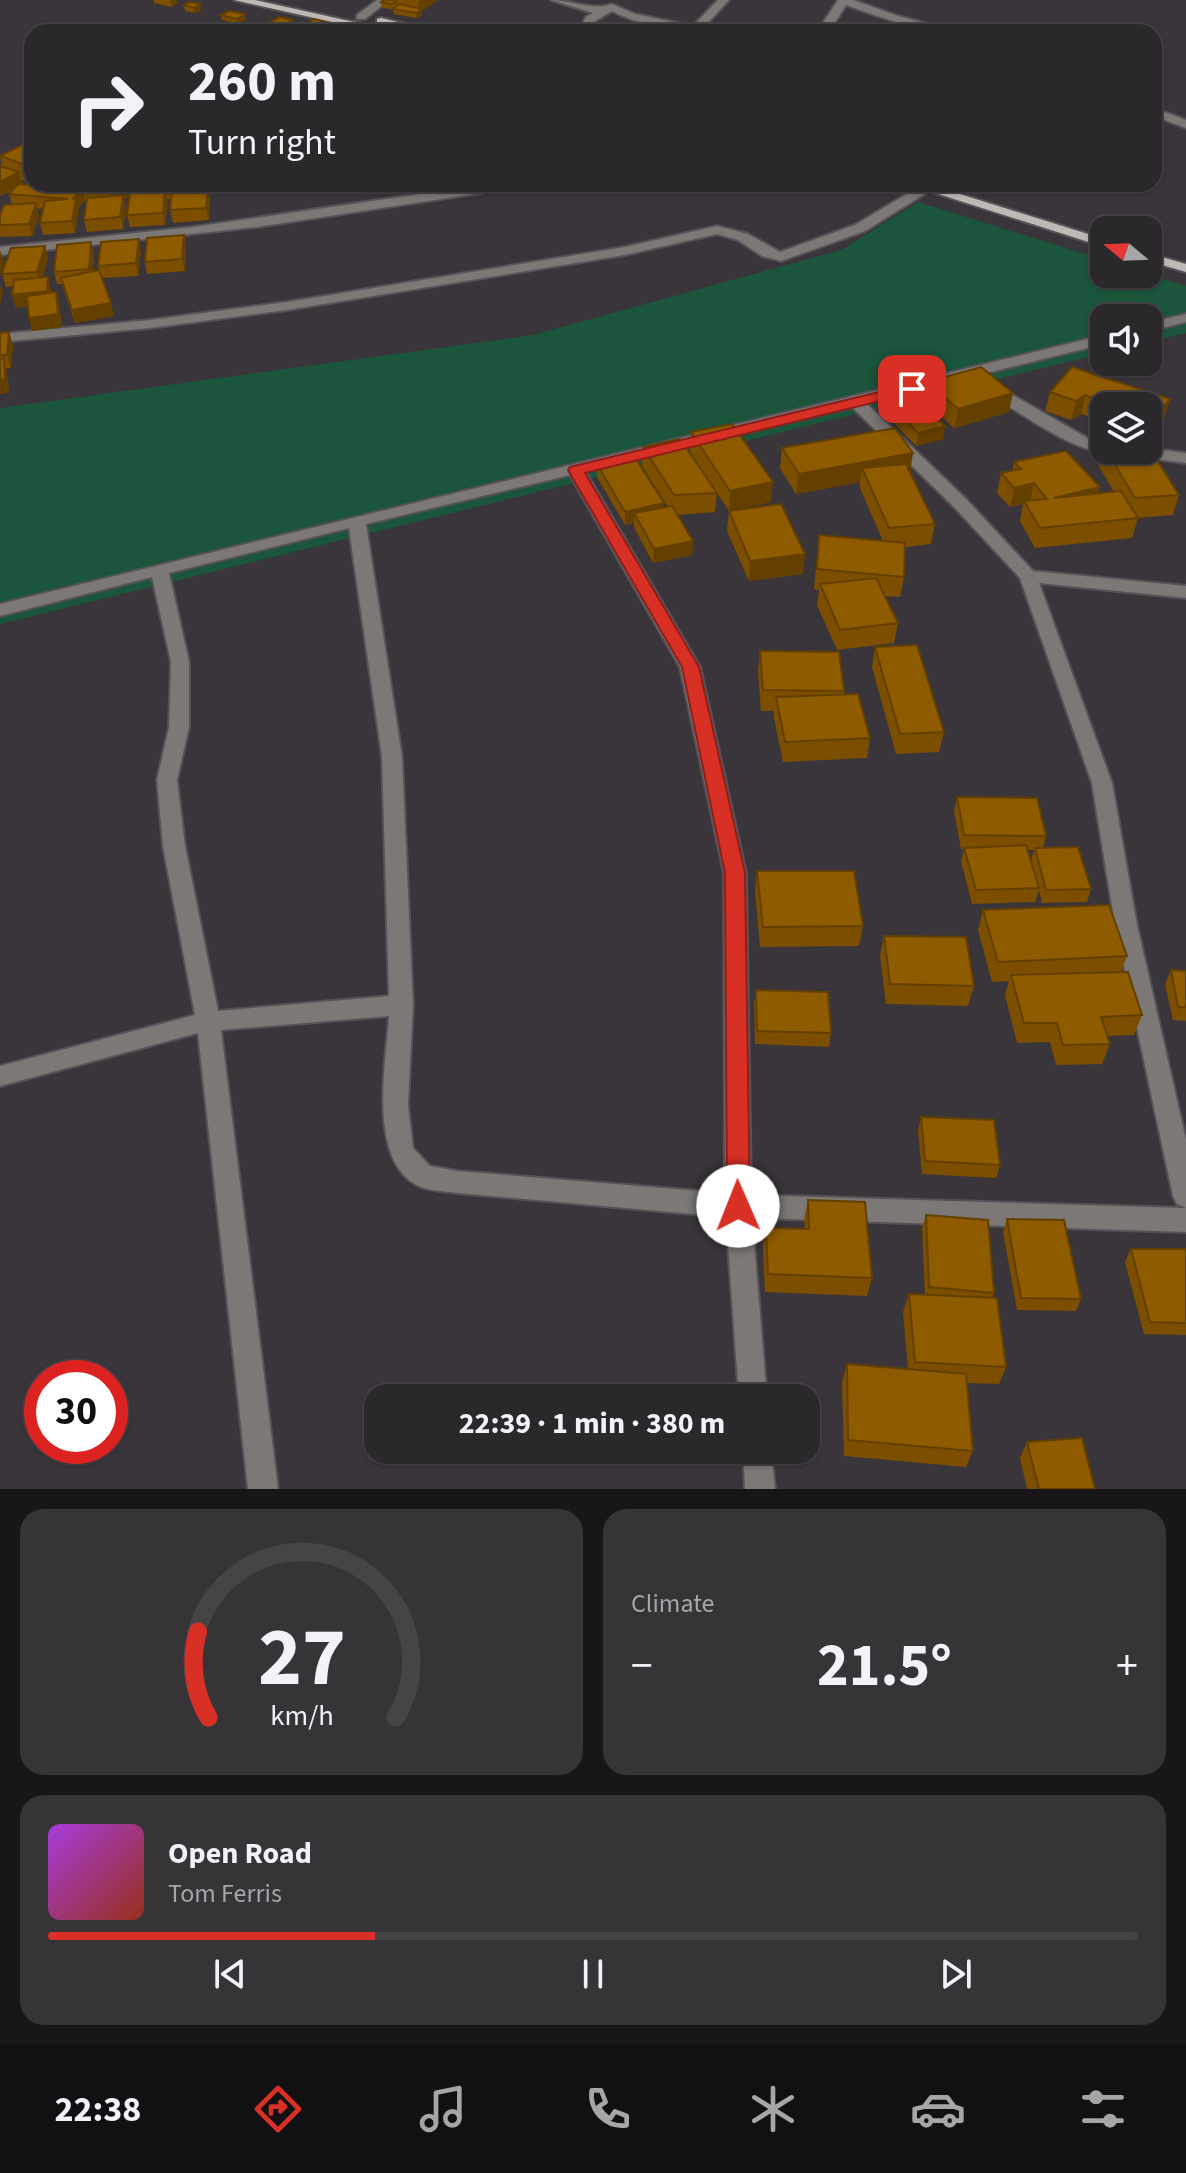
<!DOCTYPE html>
<html lang="en">
<head>
<meta charset="utf-8">
<style>
  body { margin:0; font-family:"Source Sans 3",sans-serif; background:#373438; color:#f1f3f6; height:100vh; display:flex; flex-direction:column; font-size:30px; white-space:nowrap }
  * { box-sizing:border-box; margin:0 }
  p { font-size:26px; color:#a6a6a9 }
  .icon { flex:none; width:44px; height:44px; fill:none; stroke:currentColor; stroke-width:2; stroke-linecap:round; stroke-linejoin:round }
  .map { position:relative; height:1489px; overflow:hidden }
  .sheet { display:flex; flex-direction:column; gap:20px; padding:20px; background:#181618; flex:1 }
  .sheet>* { flex:none }
  .banner { position:absolute; left:24px; top:24px; width:1138px; height:168px; border-radius:24px; box-shadow:0 2px 6px #0004,0 0 0 2px #474448; background:#2b282c; color:#f1f3f6; overflow:hidden }
  .needle { width:52px; rotate:289deg }
  .buttons { position:absolute; left:1090px; top:216px; display:grid; gap:16px }
  .buttons a { display:grid; place-items:center; width:72px; height:72px; border-radius:16px; background:#2b282c; box-shadow:0 2px 6px #0004,0 0 0 2px #474448; font-size:40px }
  .speed { position:absolute; left:24px; top:1360px; display:flex; gap:16px; font-size:40px; font-weight:700; text-align:center }
  .speed>* { display:grid; place-content:center; width:104px; height:104px; border-radius:50%; background:#2b282c; box-shadow:0 2px 6px #0004,0 0 0 2px #474448; line-height:1 }
  .speed .limit { border:12px solid #d22; background:#fff; color:#111 }
  .pin { position:absolute; display:grid; place-items:center; width:68px; height:68px; color:#fff; margin:-34px; border-radius:16px; box-shadow:0 4px 12px #0006 }
  .me { position:absolute; width:88px; margin:-44px; rotate:359deg; stroke-linejoin:round; filter:drop-shadow(0 0 6px #0008) }
  .turn { display:flex; align-items:center; gap:28px; height:168px; padding:0 32px; font-size:36px }
  .turn .icon { width:104px; height:104px; stroke-width:2.5 }
  .turn b { display:block; font-size:56px; line-height:68px }
  .big { font-size:60px; font-weight:700; line-height:1.1 }
  .sheet .tile { flex:1; display:flex; flex-direction:column; justify-content:center; gap:12px; min-width:0; padding:0 28px; border-radius:24px; background:#373438 }
  .sheet .dial { align-items:center; gap:0 }
  .dial svg { height:208px; overflow:visible; fill:none; stroke:#474448; stroke-width:7; stroke-linecap:round; text-anchor:middle }
  .dial text { fill:#f1f3f6; stroke:none }
  .song { display:flex; align-items:center; gap:24px }
  .cover { width:96px; height:96px; border-radius:12px; background:linear-gradient(135deg,hsl(280 70% 55%),hsl(10 70% 35%)) }
  .played { height:8px; border-radius:4px; background:linear-gradient(90deg,#d93025 30%,#474448 30%) }
  .keys { display:flex; justify-content:space-around; direction:ltr }
  .heat { display:flex; justify-content:space-between; align-items:center; font-size:44px; direction:ltr }
  .sheet .tiles { flex:1; display:grid; gap:20px; grid-template-columns:1fr 1fr }
  .tile:last-child { grid-column:span 2 }
  .trip { position:absolute; left:364px; top:1384px; width:456px; height:80px; border-radius:24px; background:#2b282c; box-shadow:0 2px 6px #0004,0 0 0 2px #474448; font-weight:700; line-height:80px; text-align:center }
  .tab-bar { display:flex; height:128px; justify-content:space-around; align-items:center; background:#111012; color:#a6a6a9 }
  .tab-bar .icon { width:56px; height:56px }
  .tab-bar .on { color:#d93025 }
  .tab-bar b { font-size:36px; color:#f1f3f6 }
  .map>svg:first-child { display:block }
  .green { fill:#1a553c }
  .lines { fill:none; stroke-linecap:round; stroke-linejoin:round }
  .minor-casing { stroke:#555156; stroke-width:4 }
  .major-casing { stroke:#555156; stroke-width:4 }
  .minor { fill:#7b7876; fill-rule:evenodd }
  .major { fill:#bfb9b5; fill-rule:evenodd }
  .wall { fill:#7b4e00; fill-rule:evenodd }
  .shaded-wall { fill:#644000 }
  .building { fill:#8f5b00; stroke:#644000; stroke-width:2 }
  .route { fill:#d93025; stroke:#8d1f18; stroke-width:2 }
</style>
</head>
<body>
<div class="map">
<svg width="1186" height="1489" viewBox="0 0 1186 1489">
  <rect width="100%" height="100%" fill="#39353a"/>
  <polygon class="green" points="918,202 1104,260 1104,274 1147,274 1186,286 1186,333 1148,342 1148,318 1104,318 1104,353 0,624 0,408 533,335 841,250"/>
  <g class="lines">
    <g class="minor-casing">
      <g id="minor">
        <polygon points="377,0 389,0 365,19 357,19 357,15"/>
        <path d="M551,0C571,0 594,11 612,4L635,14L693,26L718,0H729L703,28L711,32C678,32 641,26 612,11L595,21L603,32H590L582,24L586,17L593,13Z"/>
        <path d="M838,0H853L898,16L959,32C919,32 883,18 846,5L829,32H817Z"/>
        <path d="M355,21L361,24C353,32 345,32 334,32Z"/>
        <polygon points="1154,108 1186,120 1186,128 1154,116"/>
        <polygon points="489,184 520,184 513,188 257,227 0,255 0,247 193,227"/>
        <polygon points="922,185 934,188 865,231 781,261 762,256 738,240 717,234 625,255 287,310 150,328 0,342 0,334 150,320 287,302 625,247 717,226 748,234 780,252 855,225"/>
        <polygon points="1186,314 1186,322 1148,332 1148,323"/>
        <path d="M1104,335V344L866,403L966,499L1033,571L1186,586V598L1039,583L1112,783L1137,925L1186,1140V1208L1177,1204L1173,1196L1115,925L1092,783L1020,578L954,507L852,407L585,471L700,667L746,873L751,1195L1186,1208V1232L752,1218L767,1398H739L726,1217L457,1193C444,1191 426,1191 415,1184C368,1156 386,1062 389,1016L221,1030L278,1489H248L198,1033L0,1086V1066L195,1015L163,846L157,780L169,727L171,662L152,577L0,616V604ZM570,475L680,667L724,873L725,1193L457,1171L430,1166L413,1148L408,1105L413,1005L402,757L366,524ZM349,528L382,757L389,996L218,1011L185,846L177,780L189,727V662L169,573Z"/>
        <path d="M988,381L1089,439L1104,443V450H1111C1086,462 1007,404 982,389V383Z"/>
        <polygon points="1148,448 1186,453 1186,463 1123,455 1115,450"/>
        <polygon points="743,1450 771,1450 775,1489 745,1489"/>
      </g>
    </g>
    <g class="major-casing">
      <g id="major">
        <polygon points="234,0 255,0 399,32 377,32"/>
        <polygon points="381,18 432,30 434,32 414,32 377,23 377,19"/>
        <polygon points="907,184 928,184 1104,239 1104,247"/>
        <polygon points="1148,253 1186,264 1186,272 1148,261"/>
      </g>
    </g>
    <use href="#minor" class="minor"/>
    <use href="#major" class="major"/>
  </g>
  <g class="wall">
    <polygon points="154,0 176,0 177,4 171,7 154,3"/>
    <polygon points="384,0 438,0 422,11 422,15 416,18 394,14 393,9 382,8 381,2"/>
    <polygon points="184,5 201,10 195,13 185,11"/>
    <polygon points="245,14 246,20 238,24 222,20 221,15"/>
    <polygon points="292,25 282,32 263,32 262,26"/>
    <polygon points="303,25 336,30 333,32 310,32 304,31"/>
    <polygon points="32,140 32,179 26,182 21,180 22,184 130,193 140,193 140,184 179,184 179,188 195,187 188,184 213,184 208,186 210,199 209,220 173,223 170,210 171,199 167,199 165,225 130,227 127,215 130,194 124,200 126,207 123,229 87,232 84,220 86,203 85,200 78,208 79,211 75,233 43,235 40,223 43,209 37,208 39,216 32,236 0,237 0,215 12,204 9,194 13,190 0,196 0,166 2,167 0,155"/>
    <polygon points="184,235 186,248 185,271 147,274 145,262"/>
    <polygon points="45,246 48,259 43,277 48,277 51,293 56,292 59,305 62,327 32,331 28,306 16,308 12,295 13,286 6,287 2,274"/>
    <polygon points="141,252 138,276 102,278 114,316 75,323 62,284 57,284 54,272 94,255 93,272 99,270 98,266"/>
    <polygon points="0,333 13,345 11,368 6,368 9,392 0,394"/>
    <polygon points="1072,367 1170,399 1164,419 1148,438 1148,406 1104,406 1104,422 1081,414 1071,420 1045,411 1050,392"/>
    <polygon points="927,382 1009,412 954,428 924,401"/>
    <polygon points="883,396 943,439 916,446 881,409"/>
    <polygon points="1095,431 1104,433 1104,450 1148,450 1179,495 1173,515 1138,518 1132,538 1035,548 1020,521 1023,504 1010,507 997,493 1001,473 1012,471 1014,462 1098,493 1114,492 1090,451"/>
    <polygon points="691,432 771,502 737,509 805,554 803,574 749,581 727,531 729,511 717,493 715,512 677,515 693,541 692,555 653,563 634,527 634,523 625,525 597,477 597,464 664,507 668,507 642,466 643,447 711,484 690,451"/>
    <polygon points="782,448 910,472 935,524 931,544 905,547 904,577 900,597 885,596 898,623 894,643 837,650 817,605 819,590 814,589 819,535 883,541 860,488 860,482 796,494 780,468"/>
    <polygon points="875,647 944,732 939,752 896,754 872,667"/>
    <polygon points="760,651 844,691 844,694 870,738 867,758 783,762 774,718 774,711 761,711 758,671"/>
    <path d="M957,797L1046,836L1043,848L1091,889L1087,902L1042,903L1039,890L1035,902L972,904L961,861L964,849H961L954,811ZM1027,850H1034L1031,861Z"/>
    <polygon points="757,871 863,926 859,946 760,947 755,891"/>
    <polygon points="983,910 1127,956 1121,972 1142,1015 1134,1035 1107,1036 1110,1044 1102,1064 1056,1065 1050,1042 1017,1043 1005,995 1009,981 992,982 978,930"/>
    <polygon points="884,936 974,986 968,1006 886,1004 880,956"/>
    <polygon points="1171,970 1186,971 1186,1021 1173,1020 1165,984"/>
    <polygon points="756,990 831,1033 829,1047 755,1044 754,1004"/>
    <polygon points="921,1117 1000,1165 996,1178 922,1174 918,1130"/>
    <polygon points="808,1200 872,1278 867,1296 765,1292 763,1246 766,1228 805,1229 804,1219"/>
    <polygon points="926,1215 994,1293 992,1298 1006,1367 999,1384 967,1383 973,1451 966,1467 844,1456 842,1382 847,1364 908,1369 903,1312 909,1294 925,1295 922,1228"/>
    <polygon points="1007,1219 1081,1299 1076,1311 1017,1310 1003,1232"/>
    <polygon points="1131,1249 1186,1249 1186,1335 1144,1334 1125,1262"/>
    <polygon points="1027,1442 1095,1489 1027,1489 1020,1458"/>
  </g>
  <g class="shaded-wall">
    <polygon points="172,0 176,0 177,4 171,7 170,1"/>
    <polygon points="421,0 438,0 422,11 422,15 416,18 416,13 419,11 418,1"/>
    <polygon points="200,4 201,10 195,13 194,8"/>
    <polygon points="245,14 246,20 238,24 237,19"/>
    <polygon points="292,20 292,25 282,32 276,32 276,30"/>
    <polygon points="336,25 336,30 333,32 325,32 325,30"/>
    <polygon points="32,159 32,179 26,182 22,164"/>
    <polygon points="19,172 22,184 0,196 0,182"/>
    <polygon points="85,184 98,184 83,190 85,200 78,208 79,211 75,233 72,221 73,199"/>
    <polygon points="125,184 128,184 130,193 124,200 126,207 123,229 117,194"/>
    <polygon points="199,184 213,184 200,190"/>
    <polygon points="208,186 210,199 209,220 206,208"/>
    <polygon points="165,191 168,203 165,225 163,213"/>
    <polygon points="36,203 39,216 32,236 29,224"/>
    <polygon points="184,235 186,248 185,271 182,259"/>
    <polygon points="139,239 141,252 138,276 136,263"/>
    <polygon points="91,242 94,255 92,281 89,269"/>
    <polygon points="45,246 48,259 40,285 37,272"/>
    <polygon points="0,250 4,262 0,275"/>
    <polygon points="48,277 51,290 50,304 16,308 12,295"/>
    <polygon points="1,284 3,291 0,305 0,291"/>
    <polygon points="56,292 59,305 62,327 32,331 29,318"/>
    <polygon points="111,303 114,316 75,323 72,310"/>
    <polygon points="9,332 13,345 11,368 7,355"/>
    <polygon points="4,358 7,371 9,392 0,394 0,380"/>
    <polygon points="1013,393 1009,412 954,428 958,409"/>
    <polygon points="1085,395 1081,414 1071,420 1076,401"/>
    <polygon points="1170,399 1164,419 1148,438 1148,426"/>
    <polygon points="945,426 943,439 916,446 918,433"/>
    <polygon points="913,453 910,472 862,468 860,482 796,494 799,474"/>
    <polygon points="773,482 771,502 729,511 730,491"/>
    <polygon points="1034,483 1030,503 1024,501 1023,504 1010,507 1014,488"/>
    <polygon points="1100,487 1095,507 1054,498"/>
    <polygon points="664,503 664,516 634,513 634,523 625,525 625,512"/>
    <polygon points="693,541 692,555 653,563 654,549"/>
    <polygon points="805,554 803,574 749,581 750,561"/>
  </g>
  <g class="building">
    <polygon points="384,0 395,0 396,2 392,4 381,2"/>
    <polygon points="190,2 200,4 194,8 184,5"/>
    <polygon points="399,4 422,9 416,13 393,9"/>
    <polygon points="229,11 245,14 237,19 221,15"/>
    <polygon points="280,17 292,20 276,30 262,26"/>
    <polygon points="314,19 336,25 325,30 303,25"/>
    <polygon points="32,140 32,159 22,164 0,156"/>
    <polygon points="0,166 19,172 0,182"/>
    <polygon points="18,184 56,186 58,184 85,184 73,199 76,199 72,221 40,223 45,201 68,199 9,194"/>
    <polygon points="88,184 125,184 117,194 83,190"/>
    <polygon points="140,184 176,184 176,186 139,188"/>
    <polygon points="208,186 206,208 170,210 172,189"/>
    <polygon points="165,191 163,213 127,215 130,193"/>
    <polygon points="123,195 120,217 84,220 87,198"/>
    <polygon points="36,203 29,224 0,225 0,215 4,205"/>
    <polygon points="184,235 182,259 145,262 147,238"/>
    <polygon points="139,239 136,263 98,266 101,242"/>
    <polygon points="91,242 89,269 54,272 57,245"/>
    <polygon points="45,246 37,272 2,274 11,248"/>
    <polygon points="99,270 111,303 72,310 61,278"/>
    <polygon points="48,277 47,291 12,295 14,280"/>
    <polygon points="56,292 58,314 29,318 27,296"/>
    <polygon points="9,332 7,355 0,355 0,333"/>
    <polygon points="4,358 5,379 0,380 0,359"/>
    <polygon points="981,367 1013,393 958,409 927,382"/>
    <polygon points="1072,367 1170,399 1148,426 1148,406 1118,406 1085,395 1076,401 1050,392"/>
    <polygon points="910,390 945,426 918,433 883,396"/>
    <polygon points="732,424 773,482 730,491 691,432"/>
    <polygon points="895,428 913,453 799,474 782,448"/>
    <polygon points="1095,431 1104,433 1104,447"/>
    <polygon points="680,439 717,493 674,495 643,447"/>
    <polygon points="1148,446 1179,495 1135,498 1106,450 1148,450"/>
    <polygon points="1066,451 1100,487 1054,498 1121,491 1138,518 1040,528 1024,501 1047,499 1034,483 1014,488 1001,473 1021,469 1014,462"/>
    <polygon points="634,456 664,503 625,512 597,464"/>
    <polygon points="906,464 935,524 889,528 862,468"/>
    <polygon points="781,504 805,554 750,561 729,511"/>
    <polygon points="672,506 693,541 654,549 634,513"/>
    <polygon points="819,535 905,543 904,577 817,569"/>
    <polygon points="876,578 898,623 840,630 820,584"/>
    <polygon points="917,645 944,732 900,734 875,647"/>
    <polygon points="760,651 839,652 844,691 763,690"/>
    <polygon points="858,694 870,738 785,742 776,697"/>
    <polygon points="957,797 1037,798 1046,836 964,835"/>
    <polygon points="1026,845 1039,888 976,890 964,848"/>
    <polygon points="1078,847 1091,889 1046,890 1035,848"/>
    <polygon points="757,871 854,871 863,926 763,927"/>
    <polygon points="1109,905 1127,956 998,962 983,910"/>
    <polygon points="884,936 966,937 974,986 890,984"/>
    <polygon points="1171,970 1186,971 1186,1007 1178,1007"/>
    <polygon points="1128,972 1142,1015 1101,1017 1110,1044 1063,1045 1057,1023 1024,1023 1011,975"/>
    <polygon points="756,990 828,992 831,1033 757,1031"/>
    <polygon points="921,1117 994,1120 1000,1165 925,1161"/>
    <polygon points="808,1200 865,1202 872,1278 768,1274 766,1228 809,1229"/>
    <polygon points="926,1215 988,1220 994,1293 929,1287"/>
    <polygon points="1007,1219 1064,1220 1081,1299 1021,1298"/>
    <polygon points="1131,1249 1186,1249 1186,1323 1150,1322"/>
    <polygon points="909,1294 997,1298 1006,1367 915,1362"/>
    <polygon points="847,1364 966,1374 973,1451 848,1440"/>
    <polygon points="1082,1438 1095,1489 1039,1489 1027,1442"/>
  </g>
  <polygon class="route" points="912,384 917,386 917,392 585,473 699,667 745,873 750,1206 747,1213 738,1216 730,1213 727,1206 725,873 682,667 568,470 570,467"/>
</svg>
<div class="buttons">
<a><svg class="needle" viewBox="-14 -14 28 28"><path d="M0-13l5 13h-10z" fill="#e53935"/><path d="M0 13l5-13h-10z" fill="#a6a6a9"/></svg></a>
<a><svg class="icon" aria-label="sound" viewBox="0 0 24 24"><path d="M4 9h4l5-4v14l-5-4H4zM17 9q2 3 0 6"/></svg></a>
<a><svg class="icon" aria-label="layers" viewBox="0 0 24 24"><path d="M12 4l9 5-9 5-9-5zM3 14l9 5 9-5"/></svg></a>
</div>
<div class="speed"><div class="limit">30</div></div>
<div class="pin" style="left:912px;top:389px;background:#d93025"><svg class="icon" aria-label="arrive" viewBox="0 0 24 24"><path d="M6 21V4h12l-3 4 3 4H6"/></svg></div>
<svg class="me" style="left:738px;top:1206px" viewBox="-20 -20 40 40"><circle r="19" fill="#fff"/><path d="M0-13L10 11 0 6-10 11z" fill="#d93025"/></svg>
<div class="trip">22:39 · 1 min · 380 m</div>
<div class="banner">
<div class="turn"><svg class="icon" aria-label="right" viewBox="0 0 24 24"><path d="M7 20v-9h11M14 6l5 5-5 5"/></svg><div><b>260 m</b>Turn right</div></div>
</div>
</div>
<section class="sheet">
<div class="tiles">
<div class="tile dial"><svg viewBox="0 0 100 80">
<path d="M14 69A42 42 0 1 1 86 69"/>
<path d="M14 69A42 42 0 0 1 10 36" stroke="#d93025"/>
<text x="50" y="56" font-size="32" font-weight="700">27</text>
<text x="50" y="72" font-size="11">km/h</text>
</svg></div>
<div class="tile"><p>Climate</p>
<div class="heat"><a>−</a><b class="big">21.5°</b><a>+</a></div>
</div>
<div class="tile">
<div class="song"><i class="cover"></i><div><b>Open Road</b><p>Tom Ferris</p></div></div>
<div class="played"></div>
<div class="keys"><svg class="icon" aria-label="previous" viewBox="0 0 24 24"><path d="M18 5L8 12l10 7zM5 5v14"/></svg><svg class="icon" aria-label="pause" viewBox="0 0 24 24"><path d="M8 5v14M16 5v14"/></svg><svg class="icon" aria-label="next" viewBox="0 0 24 24"><path d="M6 5l10 7-10 7zM19 5v14"/></svg></div>
</div>
</div>
</section>
<nav class="tab-bar">
<b>22:38</b>
<svg class="icon on" aria-label="directions" viewBox="0 0 24 24"><path d="M12 3l9 9-9 9-9-9zM9 14v-3h6M13 9l2 2-2 2"/></svg>
<svg class="icon" aria-label="music" viewBox="0 0 24 24"><path d="M9 18V5l10-2v13"/><circle cx="6" cy="18" r="3"/><circle cx="16" cy="16" r="3"/></svg>
<svg class="icon" aria-label="phone" viewBox="0 0 24 24"><path d="M5 4h4l2 5-3 2q2 4 5 5l2-3 5 2v4C11 20 4 13 5 4z"/></svg>
<svg class="icon" aria-label="climate" viewBox="0 0 24 24"><path d="M12 3v18M4 7l16 10M4 17L20 7"/></svg>
<svg class="icon" aria-label="car" viewBox="0 0 24 24"><path d="M5 17H2v-5l4-1 3-4h7l3 4 3 1v5h-3M9 17h6M6 11h13"/><circle cx="7" cy="17" r="2"/><circle cx="17" cy="17" r="2"/></svg>
<svg class="icon" aria-label="filters" viewBox="0 0 24 24"><path d="M4 7h16M4 17h16"/><circle cx="9" cy="7" r="2"/><circle cx="15" cy="17" r="2"/></svg>
</nav>
</body>
</html>
